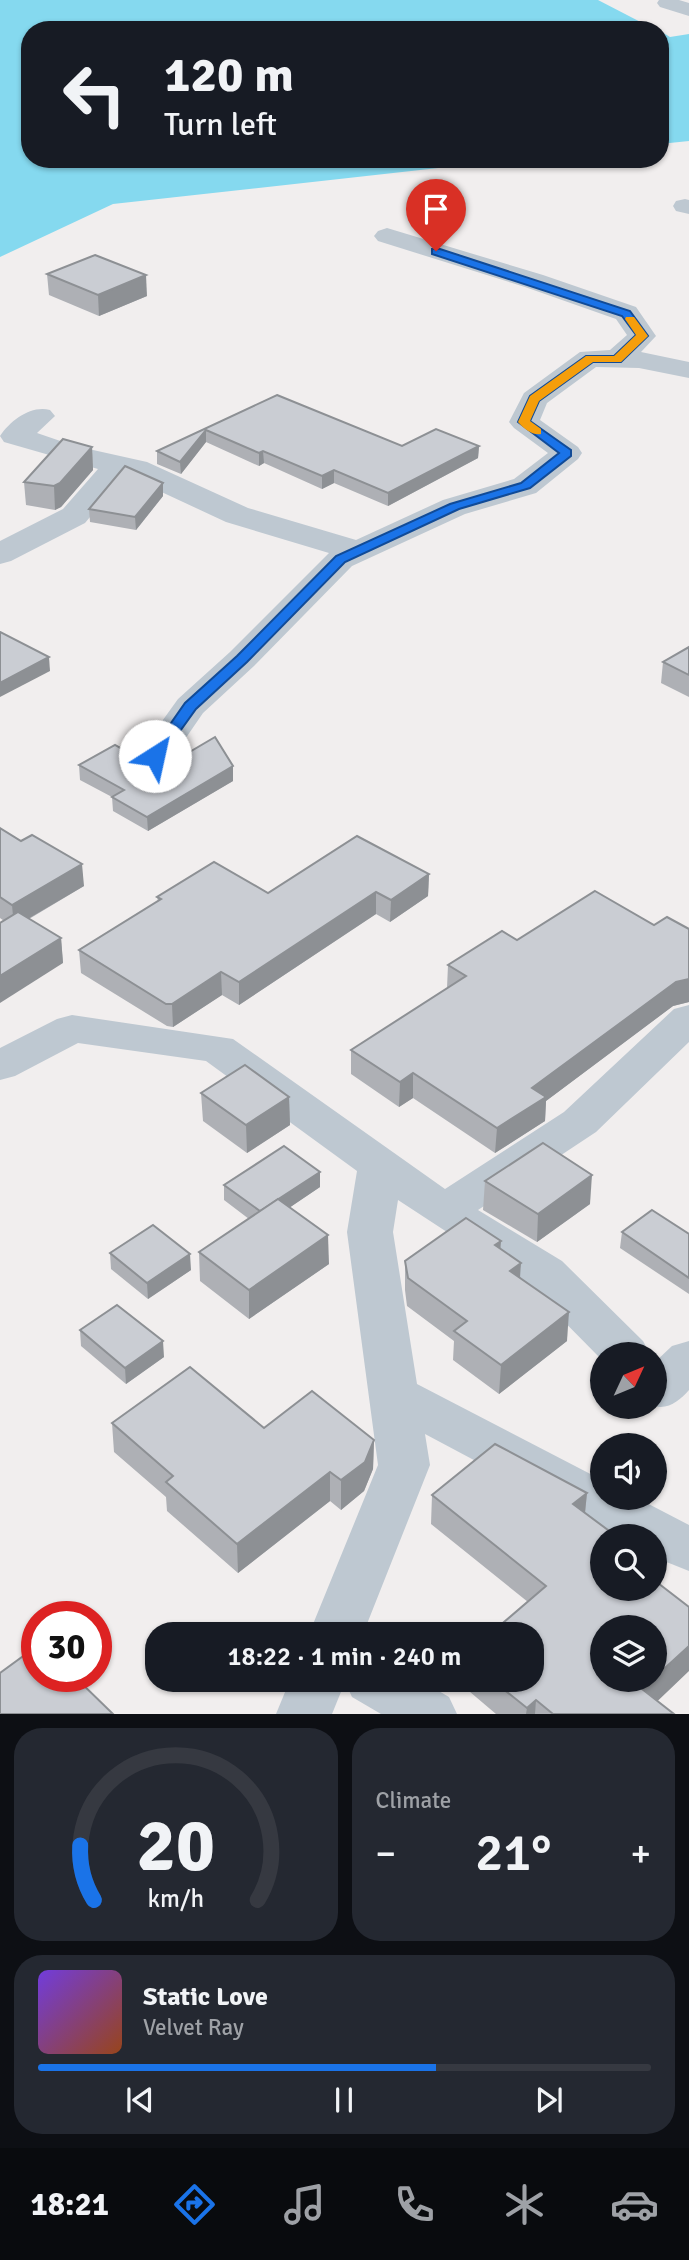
<!DOCTYPE html>
<html lang="en">
<head>
<meta charset="utf-8">
<style>
  body { margin:0; font-family:Signika,sans-serif; background:#242831; color:#f1f3f6; height:100vh; display:flex; flex-direction:column; font-size:26px; white-space:nowrap }
  * { box-sizing:border-box; margin:0 }
  p { font-size:23px; color:#9ea1a6 }
  .icon { flex:none; width:38px; height:38px; fill:none; stroke:currentColor; stroke-width:2; stroke-linecap:round; stroke-linejoin:round }
  .map { position:relative; height:1714px; overflow:hidden }
  .drawer { display:flex; flex-direction:column; gap:14px; padding:14px; background:#0d0f14; flex:1 }
  .drawer>* { flex:none }
  .guide { position:absolute; left:21px; top:21px; width:648px; height:147px; border-radius:28px; box-shadow:0 2px 5px #0004; background:#171b24; color:#f1f3f6; overflow:hidden }
  .needle { width:46px; rotate:46deg }
  .controls { position:absolute; left:590px; top:1342px; display:grid; gap:14px }
  .controls a { display:grid; place-items:center; width:77px; height:77px; border-radius:50%; background:#171b24; box-shadow:0 2px 5px #0004; font-size:35px }
  .speed { position:absolute; left:21px; top:1601px; display:flex; gap:14px; font-size:35px; font-weight:700; text-align:center }
  .speed>* { display:grid; place-content:center; width:91px; height:91px; border-radius:50%; background:#171b24; box-shadow:0 2px 5px #0004; line-height:1 }
  .speed .limit { border:10px solid #d22; background:#fff; color:#111 }
  .pin { position:absolute; display:grid; place-items:center; width:60px; height:60px; color:#fff; margin:-72px -30px; border-radius:50% 50% 50% 0; rotate:-45deg; box-shadow:0 0 7px #0007 }
  .pin .icon { rotate:45deg }
  .me { position:absolute; width:77px; margin:-38px; rotate:35deg; stroke-linejoin:round; filter:drop-shadow(0 0 5px #0008) }
  .turn { display:flex; align-items:center; gap:24px; height:147px; padding:0 28px; font-size:32px }
  .turn .icon { width:91px; height:91px; stroke-width:2.5 }
  .turn b { display:block; font-size:49px; line-height:60px }
  .big { font-size:52px; font-weight:600; line-height:1.1 }
  .drawer .widget { flex:1; display:flex; flex-direction:column; justify-content:center; gap:10px; min-width:0; padding:0 24px; border-radius:28px; background:#242831 }
  .drawer .dial { align-items:center; gap:0 }
  .dial svg { height:182px; overflow:visible; fill:none; stroke:#363941; stroke-width:7; stroke-linecap:round; text-anchor:middle }
  .dial text { fill:#f1f3f6; stroke:none }
  .song { display:flex; align-items:center; gap:21px }
  .cover { width:84px; height:84px; border-radius:10px; background:linear-gradient(135deg,hsl(260 70% 55%),hsl(20 70% 35%)) }
  .played { height:7px; border-radius:4px; background:linear-gradient(90deg,#1a73e8 65%,#363941 65%) }
  .keys { display:flex; justify-content:space-around; direction:ltr }
  .heat { display:flex; justify-content:space-between; align-items:center; font-size:38px; direction:ltr }
  .drawer .tiles { flex:1; display:grid; gap:14px; grid-template-columns:1fr 1fr }
  .widget:last-child { grid-column:span 2 }
  .trip { position:absolute; left:145px; top:1622px; width:399px; height:70px; border-radius:28px; background:#171b24; box-shadow:0 2px 5px #0004; font-weight:600; line-height:70px; text-align:center }
  .menu { display:flex; height:112px; justify-content:space-around; align-items:center; background:#090b0e; color:#9ea1a6 }
  .menu .icon { width:49px; height:49px }
  .menu .active { color:#1a73e8 }
  .menu b { font-size:32px; color:#f1f3f6 }
  .map>svg:first-child { display:block }
  .water { fill:#85d9ef }
  .lines { fill:none; stroke-linecap:round; stroke-linejoin:round }
  .street { fill:#bec8d1; fill-rule:evenodd }
  .wall { fill:#aeb0b5 }
  .shaded-wall { fill:#8d9094 }
  .building { fill:#cacdd3; stroke:#8d9094; stroke-width:2 }
  .route { fill:#1a73e8; stroke:#114b97; stroke-width:2 }
  .slow { fill:#f59e0b }
</style>
</head>
<body>
<div class="map">
<svg width="689" height="1714" viewBox="0 0 689 1714">
  <rect width="100%" height="100%" fill="#f1eeee"/>
  <g class="water">
    <polygon points="0,0 598,0 656,30 30,30 30,159 520,159 113,204 0,257"/>
    <polygon points="660,31 670,37 689,34 689,141 660,144"/>
  </g>
  <g class="lines">
    <g class="street">
      <polygon points="659,0 679,0 689,3 689,16 660,7 657,3"/>
      <polygon points="685,199 689,200 689,214 676,211 673,206 676,201"/>
      <path d="M387,228L543,275L636,307L656,336L641,352L689,362V378L639,368L596,367L547,403L540,420L578,447L582,453L578,459L536,493L465,514L352,566L254,666L203,713L168,764L155,767L142,764L137,756L178,699L230,652L329,553L226,522L125,475L85,523L11,561L0,564V541L63,509L98,469L4,442L0,436C11,420 31,405 50,410L55,416L37,433L75,446L147,462L248,508L356,540L443,500L514,479L548,453L514,428L509,422L524,393L580,352L610,350L627,335L616,319L525,287L378,241L374,236L378,231Z"/>
      <polygon points="689,1005 689,1042 596,1132 478,1210 562,1261 643,1341 650,1354 602,1354 602,1360 528,1285 398,1200 393,1232 417,1384 602,1480 602,1498 637,1498 689,1525 689,1571 654,1557 654,1536 617,1536 425,1434 430,1465 363,1634 309,1634 378,1465 347,1232 357,1171 206,1061 78,1043 15,1076 0,1080 0,1048 57,1019 72,1015 233,1039 445,1189 564,1112 674,1009"/>
      <path d="M689,1341V1390C680,1400 669,1410 654,1406V1363L672,1346Z"/>
      <polygon points="290,1680 420,1680 449,1697 457,1714 381,1714 352,1697 345,1682 332,1714 276,1714"/>
    </g>
  </g>
  <g class="wall">
    <polygon points="47,274 147,296 99,316 49,295"/>
    <polygon points="277,395 402,446 479,446 478,458 388,506 334,483 322,489 264,463 259,466 206,442 181,474 157,464 157,451"/>
    <polygon points="92,447 93,470 61,507 55,510 26,505 24,482"/>
    <polygon points="163,483 163,496 136,530 90,522 89,509"/>
    <polygon points="689,647 689,697 661,683 663,662"/>
    <polygon points="79,765 159,770 233,781 148,831 113,811 112,797 80,780"/>
    <polygon points="0,828 84,886 29,919 61,938 63,963 0,918"/>
    <polygon points="429,874 428,896 390,922 376,914 239,1005 222,995 173,1027 167,1026 81,973 79,950 158,901 157,897 268,893"/>
    <polygon points="654,925 689,929 689,1002 673,1006 546,1101 545,1121 495,1153 413,1098 399,1107 351,1074 351,1050 447,988 448,965 517,940"/>
    <polygon points="201,1093 289,1097 290,1125 247,1153 203,1121"/>
    <polygon points="320,1172 320,1187 290,1207 329,1264 249,1319 200,1281 199,1252 249,1219 224,1200 224,1185"/>
    <polygon points="485,1181 590,1204 537,1242 483,1210"/>
    <polygon points="622,1232 689,1234 689,1294 620,1248"/>
    <polygon points="500,1249 567,1341 499,1394 453,1360 454,1341 407,1306 405,1290 405,1261"/>
    <polygon points="110,1253 191,1270 148,1299 111,1269"/>
    <polygon points="80,1330 164,1357 126,1384 81,1346"/>
    <polygon points="112,1423 264,1428 374,1440 373,1469 364,1491 341,1510 330,1501 238,1573 167,1511 166,1497 114,1452"/>
    <polygon points="587,1493 585,1513 657,1701 674,1714 496,1714 463,1686 463,1680 532,1680 528,1602 431,1524 432,1495"/>
  </g>
  <g class="shaded-wall">
    <polygon points="146,275 147,296 99,316 98,295"/>
    <polygon points="206,430 206,442 181,474 180,462"/>
    <polygon points="479,446 478,458 388,506 388,493"/>
    <polygon points="92,447 93,470 61,507 55,510 54,486"/>
    <polygon points="263,451 264,463 259,466 259,453"/>
    <polygon points="334,470 334,483 322,489 322,476"/>
    <polygon points="163,483 163,496 136,530 135,517"/>
    <polygon points="49,657 50,671 0,697 0,683"/>
    <polygon points="233,766 233,781 148,831 147,817"/>
    <polygon points="82,864 84,886 14,927 12,905"/>
    <polygon points="429,874 428,896 390,922 391,900"/>
    <polygon points="376,892 376,914 239,1005 239,982"/>
    <polygon points="61,938 63,963 0,1003 0,976"/>
    <polygon points="221,972 222,995 173,1027 172,1004"/>
    <polygon points="689,979 689,1002 673,1006 546,1101 545,1121 495,1153 497,1128 532,1088 676,982"/>
    <polygon points="413,1073 413,1098 399,1107 400,1082"/>
    <polygon points="289,1097 290,1125 247,1153 246,1125"/>
    <polygon points="320,1172 320,1187 261,1227 260,1212"/>
    <polygon points="592,1175 590,1204 537,1242 538,1214"/>
    <polygon points="328,1235 329,1264 249,1319 249,1290"/>
    <polygon points="501,1241 499,1269 495,1245"/>
    <polygon points="190,1254 191,1270 148,1299 147,1283"/>
    <polygon points="521,1263 519,1292 510,1271"/>
    <polygon points="569,1312 567,1341 499,1394 501,1365"/>
    <polygon points="163,1341 164,1357 126,1384 125,1368"/>
    <polygon points="374,1440 373,1469 364,1491 341,1510 341,1480"/>
    <polygon points="330,1472 330,1501 238,1573 237,1544"/>
    <polygon points="587,1493 584,1522 573,1504"/>
    <polygon points="689,1646 689,1671 644,1714 642,1689 652,1680 654,1680 654,1678"/>
    <polygon points="536,1700 535,1714 526,1714 527,1708"/>
  </g>
  <g class="building">
    <polygon points="95,255 146,275 98,295 47,274"/>
    <polygon points="277,395 402,446 436,429 479,446 388,493 334,470 322,476 263,451 259,453 206,430 180,462 157,451"/>
    <polygon points="63,439 92,447 60,483 54,486 24,482"/>
    <polygon points="125,466 163,483 135,517 89,509"/>
    <polygon points="0,632 49,657 0,683"/>
    <polygon points="689,647 689,675 663,662"/>
    <polygon points="215,737 233,766 147,817 112,797 124,790 79,765 115,745 159,770"/>
    <polygon points="0,828 21,841 32,835 82,864 12,905 0,897"/>
    <polygon points="357,836 429,874 391,900 376,892 239,982 221,972 172,1004 166,1004 79,950 161,899 157,897 214,862 268,893"/>
    <polygon points="595,891 654,925 667,917 689,929 689,979 676,982 532,1088 546,1097 497,1128 413,1073 400,1082 351,1050 466,976 448,965 502,931 517,940"/>
    <polygon points="18,912 61,938 0,976 0,923"/>
    <polygon points="245,1065 289,1097 246,1125 201,1093"/>
    <polygon points="543,1143 592,1175 538,1214 485,1181"/>
    <polygon points="284,1146 320,1172 260,1211 224,1185"/>
    <polygon points="278,1199 328,1235 249,1290 199,1252"/>
    <polygon points="652,1210 689,1234 689,1278 622,1232"/>
    <polygon points="466,1218 501,1241 495,1245 521,1263 510,1271 569,1312 501,1365 454,1331 467,1321 408,1278 405,1261"/>
    <polygon points="153,1225 190,1254 147,1283 110,1253"/>
    <polygon points="117,1305 163,1341 125,1368 80,1330"/>
    <polygon points="190,1367 264,1428 312,1391 374,1440 365,1462 341,1480 330,1472 237,1544 166,1482 173,1476 112,1423"/>
    <polygon points="495,1444 587,1493 573,1504 616,1536 602,1536 602,1589 654,1589 654,1580 689,1607 689,1646 654,1678 654,1628 602,1628 602,1680 652,1680 642,1689 674,1714 553,1714 536,1700 527,1708 492,1680 532,1680 532,1634 490,1634 546,1586 432,1495"/>
    <polygon points="37,1646 37,1676 74,1676 113,1714 0,1714 0,1673"/>
  </g>
  <polygon class="route" points="432,249 440,249 630,311 648,336 621,362 593,362 539,401 530,421 571,450 571,456 530,488 459,509 345,562 247,662 196,709 160,759 150,759 148,756 185,703 237,656 336,556 450,504 521,483 559,453 518,422 530,396 586,356 614,356 636,335 622,316 432,254"/>
  <path class="slow" d="M626,317H634L648,336L646,338L621,362H593L539,401L530,421L541,429V434C533,436 523,428 518,422L530,396L586,356H614L636,335L625,319Z"/>
</svg>
<div class="controls">
<a><svg class="needle" viewBox="-14 -14 28 28"><path d="M0-13l5 13h-10z" fill="#e53935"/><path d="M0 13l5-13h-10z" fill="#9ea1a6"/></svg></a>
<a><svg class="icon" aria-label="sound" viewBox="0 0 24 24"><path d="M4 9h4l5-4v14l-5-4H4zM17 9q2 3 0 6"/></svg></a>
<a><svg class="icon" aria-label="search" viewBox="0 0 24 24"><circle cx="10" cy="10" r="6"/><path d="M15 15l6 6"/></svg></a>
<a><svg class="icon" aria-label="layers" viewBox="0 0 24 24"><path d="M12 4l9 5-9 5-9-5zM3 14l9 5 9-5"/></svg></a>
</div>
<div class="speed"><div class="limit">30</div></div>
<div class="pin" style="left:436px;top:251px;background:#d93025"><svg class="icon" aria-label="arrive" viewBox="0 0 24 24"><path d="M6 21V4h12l-3 4 3 4H6"/></svg></div>
<svg class="me" style="left:155px;top:756px" viewBox="-20 -20 40 40"><circle r="19" fill="#fff"/><path d="M0-13L10 11 0 6-10 11z" fill="#1a73e8"/></svg>
<div class="trip">18:22 · 1 min · 240 m</div>
<div class="guide">
<div class="turn"><svg class="icon" aria-label="left" viewBox="0 0 24 24"><path d="M17 20v-9H6M10 6l-5 5 5 5"/></svg><div><b>120 m</b>Turn left</div></div>
</div>
</div>
<section class="drawer">
<div class="tiles">
<div class="widget dial"><svg viewBox="0 0 100 80">
<path d="M14 69A42 42 0 1 1 86 69"/>
<path d="M14 69A42 42 0 0 1 8 45" stroke="#1a73e8"/>
<text x="50" y="56" font-size="32" font-weight="700">20</text>
<text x="50" y="72" font-size="11">km/h</text>
</svg></div>
<div class="widget"><p>Climate</p>
<div class="heat"><a>−</a><b class="big">21°</b><a>+</a></div>
</div>
<div class="widget">
<div class="song"><i class="cover"></i><div><b>Static Love</b><p>Velvet Ray</p></div></div>
<div class="played"></div>
<div class="keys"><svg class="icon" aria-label="previous" viewBox="0 0 24 24"><path d="M18 5L8 12l10 7zM5 5v14"/></svg><svg class="icon" aria-label="pause" viewBox="0 0 24 24"><path d="M8 5v14M16 5v14"/></svg><svg class="icon" aria-label="next" viewBox="0 0 24 24"><path d="M6 5l10 7-10 7zM19 5v14"/></svg></div>
</div>
</div>
</section>
<nav class="menu">
<b>18:21</b>
<svg class="icon active" aria-label="directions" viewBox="0 0 24 24"><path d="M12 3l9 9-9 9-9-9zM9 14v-3h6M13 9l2 2-2 2"/></svg>
<svg class="icon" aria-label="music" viewBox="0 0 24 24"><path d="M9 18V5l10-2v13"/><circle cx="6" cy="18" r="3"/><circle cx="16" cy="16" r="3"/></svg>
<svg class="icon" aria-label="phone" viewBox="0 0 24 24"><path d="M5 4h4l2 5-3 2q2 4 5 5l2-3 5 2v4C11 20 4 13 5 4z"/></svg>
<svg class="icon" aria-label="climate" viewBox="0 0 24 24"><path d="M12 3v18M4 7l16 10M4 17L20 7"/></svg>
<svg class="icon" aria-label="car" viewBox="0 0 24 24"><path d="M5 17H2v-5l4-1 3-4h7l3 4 3 1v5h-3M9 17h6M6 11h13"/><circle cx="7" cy="17" r="2"/><circle cx="17" cy="17" r="2"/></svg>
</nav>
</body>
</html>
